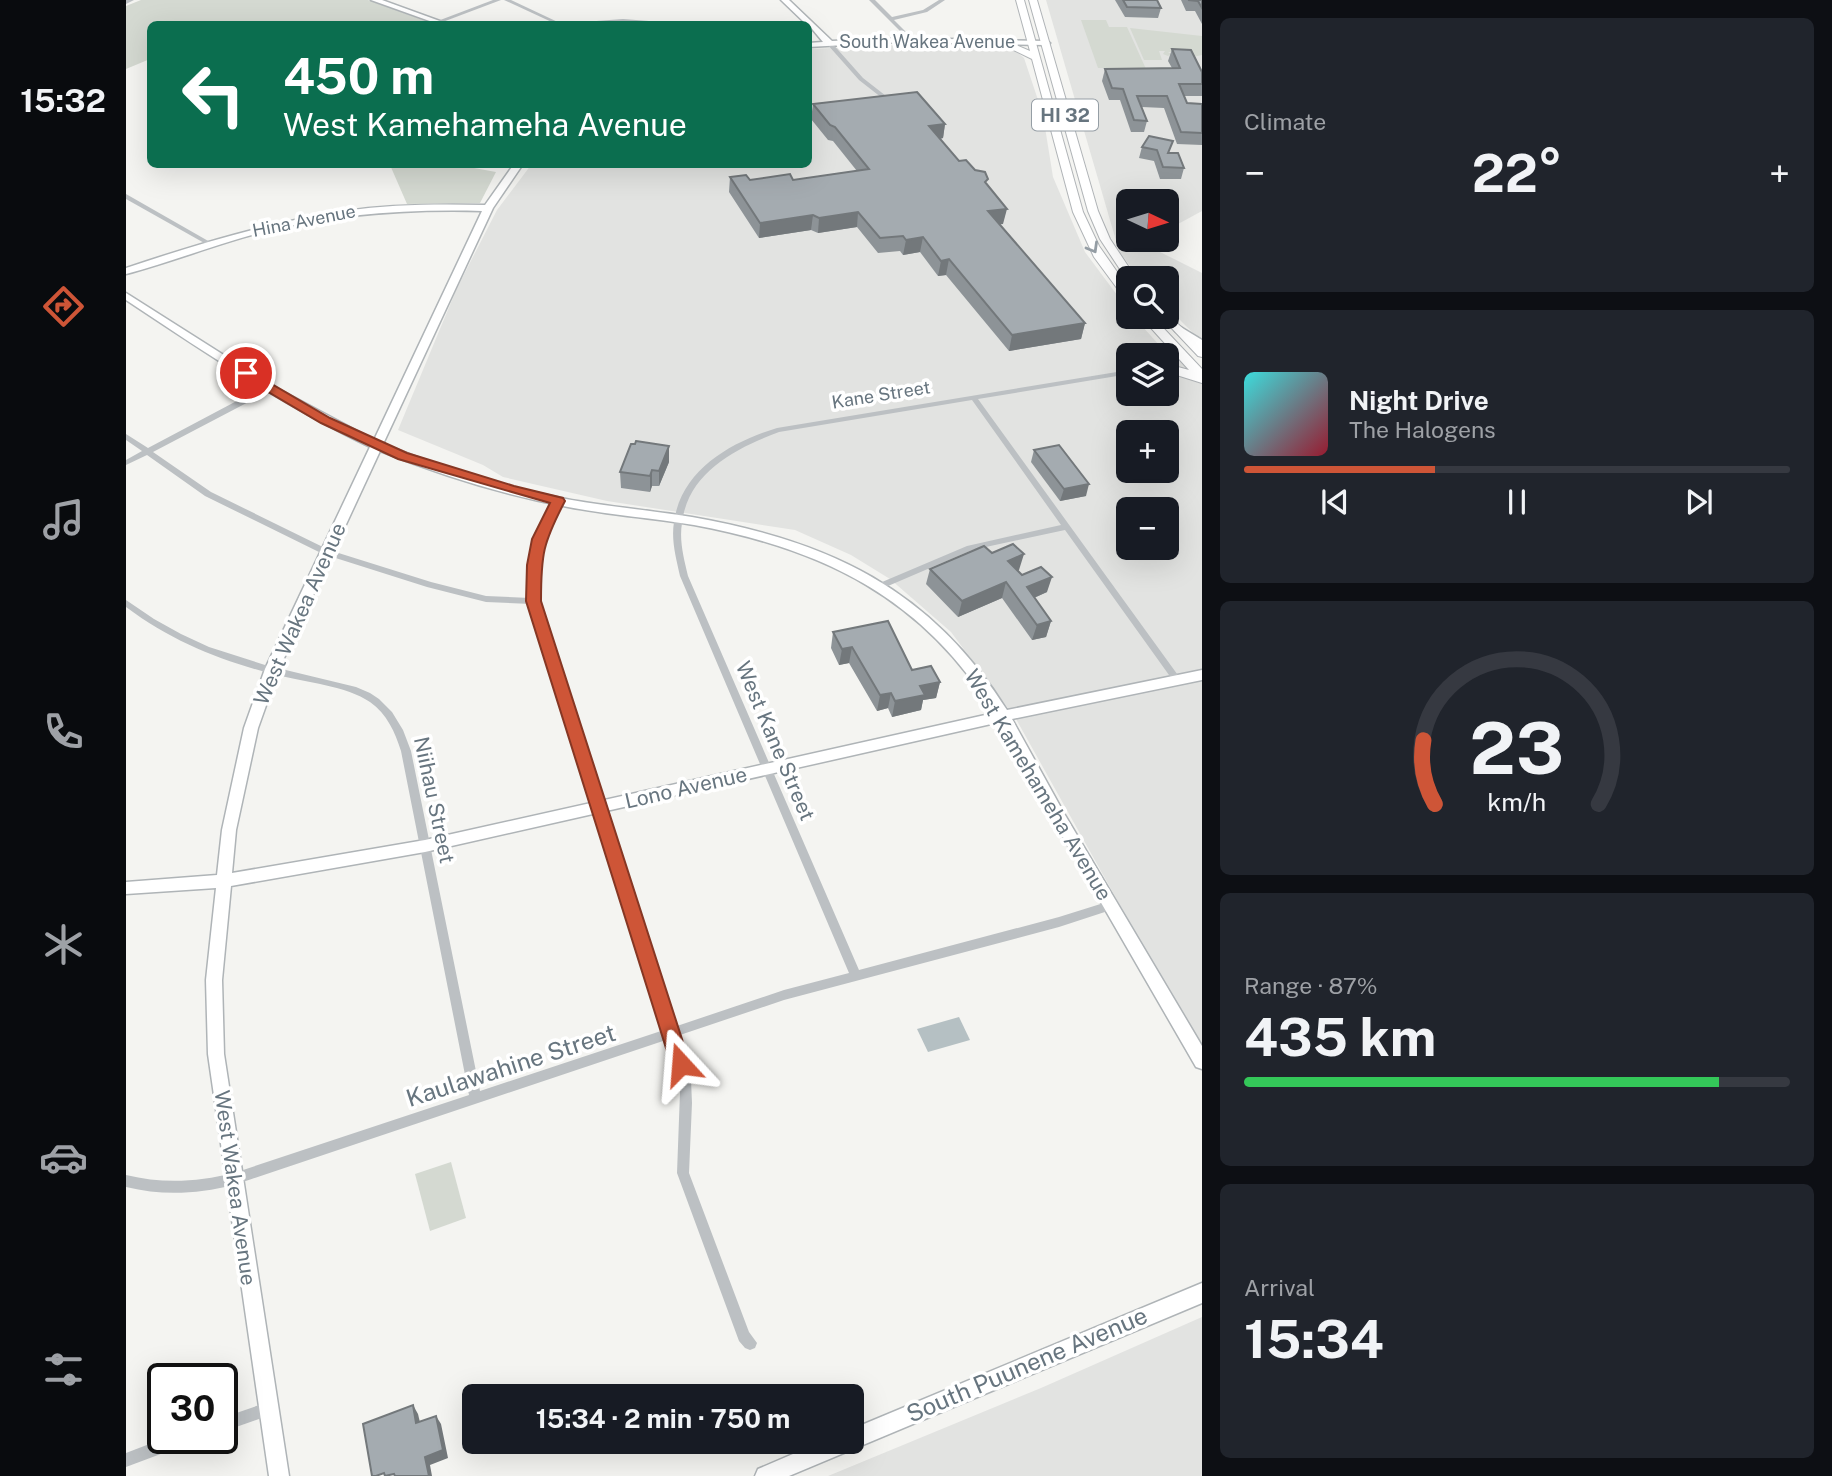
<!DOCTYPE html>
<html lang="en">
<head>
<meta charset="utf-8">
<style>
  body { margin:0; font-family:"Public Sans",sans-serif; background:#20242c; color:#f1f3f6; height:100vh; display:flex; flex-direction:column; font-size:26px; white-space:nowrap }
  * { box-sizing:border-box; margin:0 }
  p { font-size:23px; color:#9ea1a6 }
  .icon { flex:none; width:38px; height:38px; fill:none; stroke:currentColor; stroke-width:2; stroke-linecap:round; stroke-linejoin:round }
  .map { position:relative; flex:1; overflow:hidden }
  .drawer { display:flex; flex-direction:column; gap:18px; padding:18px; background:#0d0f14; width:630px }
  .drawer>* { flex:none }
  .hud { position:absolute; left:21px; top:21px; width:665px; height:147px; border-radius:10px; box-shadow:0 7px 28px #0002; background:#0b6e4f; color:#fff; overflow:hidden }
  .needle { width:46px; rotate:94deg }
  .buttons { position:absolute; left:990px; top:189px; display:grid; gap:14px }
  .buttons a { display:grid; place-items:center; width:63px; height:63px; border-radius:10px; background:#171b24; box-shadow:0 7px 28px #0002; font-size:35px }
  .speed { position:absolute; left:21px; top:1363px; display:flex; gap:14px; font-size:35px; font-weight:700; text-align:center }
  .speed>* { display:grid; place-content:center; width:91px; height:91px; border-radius:50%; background:#171b24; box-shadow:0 7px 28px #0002; line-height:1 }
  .speed .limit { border:4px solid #111; border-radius:10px; background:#fff; color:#111 }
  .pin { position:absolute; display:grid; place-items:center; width:60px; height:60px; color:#fff; margin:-30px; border:4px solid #fff; border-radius:50%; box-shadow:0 2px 7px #0007 }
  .me { position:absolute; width:77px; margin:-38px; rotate:341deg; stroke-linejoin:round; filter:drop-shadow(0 0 5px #0008) }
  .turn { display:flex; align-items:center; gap:24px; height:147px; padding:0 21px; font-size:32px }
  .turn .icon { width:91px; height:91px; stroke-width:2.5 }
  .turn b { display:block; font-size:49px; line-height:60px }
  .big { font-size:52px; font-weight:700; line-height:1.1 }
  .drawer .tile { flex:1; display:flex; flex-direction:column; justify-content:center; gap:10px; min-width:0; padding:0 24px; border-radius:10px; background:#20242c }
  .drawer .dial { align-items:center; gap:0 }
  .dial svg { height:182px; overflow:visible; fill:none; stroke:#363941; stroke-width:7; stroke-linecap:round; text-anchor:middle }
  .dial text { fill:#f1f3f6; stroke:none }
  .song { display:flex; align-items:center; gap:21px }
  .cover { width:84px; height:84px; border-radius:10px; background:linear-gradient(135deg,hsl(180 70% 55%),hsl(350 70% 35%)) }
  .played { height:7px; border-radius:4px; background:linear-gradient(90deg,#ce5537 35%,#363941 35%) }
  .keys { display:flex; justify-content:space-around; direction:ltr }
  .heat { display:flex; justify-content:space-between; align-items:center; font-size:38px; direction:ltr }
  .charge { height:10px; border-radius:5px; background:linear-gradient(90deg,#34c759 87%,#363941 0) }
  .trip { position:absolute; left:336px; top:1384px; width:402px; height:70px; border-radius:10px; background:#171b24; box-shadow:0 7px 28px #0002; font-weight:700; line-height:70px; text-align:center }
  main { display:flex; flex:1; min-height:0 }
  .tabs { display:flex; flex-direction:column; width:126px; justify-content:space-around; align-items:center; background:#090b0e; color:#9ea1a6 }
  .tabs .icon { width:49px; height:49px }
  .tabs .active { color:#ce5537 }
  .tabs b { font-size:32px; color:#f1f3f6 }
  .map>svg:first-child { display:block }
  .built { fill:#e2e3e1; fill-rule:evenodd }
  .green { fill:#d4d9d1 }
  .water { fill:#b5c0c3 }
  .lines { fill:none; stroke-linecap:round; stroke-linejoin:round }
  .secondary-casing { stroke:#afb4b7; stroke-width:3 }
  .primary-casing { stroke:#b0b4b7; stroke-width:2 }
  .street { fill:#bcc0c3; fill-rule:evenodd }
  .secondary { fill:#fff; fill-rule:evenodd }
  .primary { fill:#fff; fill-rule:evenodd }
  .wall { fill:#8d9397 }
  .shaded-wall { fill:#73787b }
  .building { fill:#a4abb0; stroke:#73787b; stroke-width:2 }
  .oneway { stroke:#959ea5 }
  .route { fill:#ce5537; stroke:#863724; stroke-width:2 }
  .labels { text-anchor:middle; stroke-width:7; stroke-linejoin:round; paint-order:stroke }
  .far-street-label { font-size:18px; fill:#67757f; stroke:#fff }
  .shield { fill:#fff; stroke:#959ea5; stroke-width:2 }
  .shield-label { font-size:19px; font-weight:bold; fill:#67757f }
  .street-label { font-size:21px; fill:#67757f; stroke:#fff }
  .near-street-label { font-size:24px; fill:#67757f; stroke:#fff }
</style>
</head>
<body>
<main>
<nav class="tabs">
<b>15:32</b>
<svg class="icon active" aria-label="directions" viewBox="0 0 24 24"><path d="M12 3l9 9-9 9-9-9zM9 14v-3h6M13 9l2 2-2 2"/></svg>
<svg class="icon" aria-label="music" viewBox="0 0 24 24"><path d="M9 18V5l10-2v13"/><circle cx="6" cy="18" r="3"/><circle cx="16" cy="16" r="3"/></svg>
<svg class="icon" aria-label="phone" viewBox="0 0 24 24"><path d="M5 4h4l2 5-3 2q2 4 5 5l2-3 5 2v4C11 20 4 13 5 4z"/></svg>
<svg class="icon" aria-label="climate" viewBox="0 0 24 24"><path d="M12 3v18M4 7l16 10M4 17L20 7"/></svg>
<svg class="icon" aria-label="car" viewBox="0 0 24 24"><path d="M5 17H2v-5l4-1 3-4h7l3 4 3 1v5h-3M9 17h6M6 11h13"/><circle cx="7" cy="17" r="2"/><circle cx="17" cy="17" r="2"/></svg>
<svg class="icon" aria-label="filters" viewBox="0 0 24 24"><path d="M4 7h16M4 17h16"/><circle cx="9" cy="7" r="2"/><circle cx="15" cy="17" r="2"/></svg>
</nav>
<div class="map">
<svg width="1076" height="1476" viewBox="0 0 1076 1476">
  <rect width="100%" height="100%" fill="#f4f4f1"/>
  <g class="built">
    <polygon points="920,0 1076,0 1076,211 1041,230 1041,201 1003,201 1003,240 1024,240 1018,244 1076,273 1076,342 1041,307 1041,278 1013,278 993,251"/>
    <path d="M814,43L869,45L890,51L898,58L917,115L927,177L959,252L1003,311V317H1008L1034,346L1064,363L1076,376V1052L890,719L825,632L764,579L725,555L669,530L481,501L377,477L357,465L272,430L331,288L371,210L405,165L682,164L683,49ZM1003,355H1041V394H1003ZM1003,432H1041V471H1003ZM1003,509H1041V548H1003Z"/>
    <polygon points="1076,1317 1076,1476 702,1476 915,1388"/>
  </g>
  <g class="green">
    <polygon points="15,0 242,0 308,24 24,24 24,59 0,69 0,6"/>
    <polygon points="955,20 980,20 983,27 1001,27 1020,69 972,68"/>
    <polygon points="1004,28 1076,36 1076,55 1052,60 1048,52 1042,52 1045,54 1042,56 1037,54 1039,51 1033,51 1036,60 1018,60"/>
    <polygon points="264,165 350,165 348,168 370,172 354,203 281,204"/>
    <polygon points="325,1162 340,1218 304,1231 289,1174"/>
  </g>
  <polygon class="water" points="833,1017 844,1040 802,1052 791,1029"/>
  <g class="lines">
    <g class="secondary-casing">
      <g id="secondary">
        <polygon points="245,0 256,0 322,24 312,24"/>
        <polygon points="655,0 663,0 706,41 775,38 920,41 924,43 920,45 775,42 682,47 682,43 697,42 682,24 680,24"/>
        <path d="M388,164H397L367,208L257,444C317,468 377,487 440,499C482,507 524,510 566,517C703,541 805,589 881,710L1076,670V680L886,719L939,815L1076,1046V1069L1070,1067L929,823L874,722L299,852L105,886L96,980L98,1054L163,1476H143L82,1054L80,980L90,888L0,894V882L91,875L96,830L118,728L139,669L244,447C158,406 80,353 0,300V293L145,385L248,440L356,211C281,209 206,214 133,233C88,245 45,262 0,274V268C72,244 144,222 219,211C266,204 313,204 359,205ZM254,451C315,475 377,495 442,507C483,515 526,518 568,525C697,549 798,598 868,713L299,840L106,873L110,830L132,728L153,669Z"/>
        <polygon points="1053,326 1076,340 1076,348 1049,331 1049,327"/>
        <polygon points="1076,1283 1076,1303 663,1476 629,1476 632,1469 695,1442 726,1442 726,1429"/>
      </g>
    </g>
    <g class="primary-casing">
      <g id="primary">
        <polygon points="890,0 898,0 957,212 973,246 1003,289 1003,300 999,299 968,257 947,212 906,59 869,41 876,39 904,51"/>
        <polygon points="903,0 911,0 972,211 984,239 1010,278 1001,280 974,239 962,211"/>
        <polygon points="1041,314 1076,346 1076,357 1072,356 1037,319 1035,317 1041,317"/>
        <polygon points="1015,317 1027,317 1076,369 1076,383 1041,372 1041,364 1063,370"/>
      </g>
    </g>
    <g class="street">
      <polygon points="0,0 8,0 0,4"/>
      <polygon points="367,0 375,0 314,23 309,22"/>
      <polygon points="378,0 385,0 436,24 430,24"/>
      <polygon points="743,0 749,0 766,17 797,10 813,0 819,0 801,12 768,20 788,40 785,42"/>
      <polygon points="497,19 536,22 539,24 497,23 454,24 457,22"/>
      <polygon points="701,42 705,42 737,78 769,103 769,105 765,105 733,80 701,44"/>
      <polygon points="0,194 84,242 85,243 80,244 0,199"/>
      <path d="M1003,370V374L852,399L1054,678L1056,680L1054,682H1048L939,530L846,550L755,589H749L748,587L749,585L841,546L935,525L846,400L653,432C610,448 562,472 556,523C553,541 558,559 562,576L733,970L933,917L984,901L988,903L989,906L988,909L933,927L658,1000L551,1036L565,1080L566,1103L563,1173L623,1332L631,1343L629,1348L624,1350L619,1348L613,1341L551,1173L554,1092L553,1080L540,1040L108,1185C71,1194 37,1196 0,1187V1175C37,1184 71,1182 108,1173L343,1095L275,751C269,732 261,714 244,702C221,686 179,682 151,675C95,661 47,642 0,607V600L28,619L55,634L83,647L139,665L230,687L244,693L253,699L266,712L277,730L285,751L354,1091L538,1030L405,604L360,602L301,587L197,554L79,496L21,455L0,465V460L16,451L0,440V434L22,448L139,386H145V390L27,452L85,492L203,550L305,582L360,596L404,598V565L408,539L429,499H435L436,501L416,539L412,565V601L548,1027L658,990L723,973L554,576C550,558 545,540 548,522C555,470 605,442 651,428Z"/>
      <polygon points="142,1402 147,1404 149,1409 147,1414 96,1432 96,1418"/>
      <polygon points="39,1438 66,1438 64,1443 0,1467 0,1453"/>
    </g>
    <use href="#secondary" class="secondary"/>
    <use href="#primary" class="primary"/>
  </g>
  <g class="wall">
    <polygon points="989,0 1031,0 1035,8 1032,18 999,17"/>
    <polygon points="1055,0 1076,0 1076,24 1069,11 1060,11"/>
    <polygon points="1046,49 1076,72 1076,96 1058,96 1061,103 1076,104 1076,145 1051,144 1038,108 1016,107 1021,121 1018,132 1005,132 994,100 983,100 976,81 979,69 1046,68 1042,61"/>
    <polygon points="687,104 819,124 817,138 814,139 833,161 861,184 877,224 873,224 959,323 955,339 883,351 820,275 812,276 794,252 777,255 774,251 752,253 731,227 692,233 685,230 633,238 603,192 604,177 624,180 667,180 731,171 707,141 702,140 685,119"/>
    <polygon points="1016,147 1044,153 1058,168 1055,179 1034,179 1028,161 1013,158"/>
    <polygon points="908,450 960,496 934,501 905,462"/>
    <polygon points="543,462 533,486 526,486 524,492 495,488 494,472"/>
    <polygon points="866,553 893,570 892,571 896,575 921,592 908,598 925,621 920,637 906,640 876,598 832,617 800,584 804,569"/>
    <polygon points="707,632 814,682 810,698 797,700 795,710 766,717 762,708 751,711 723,663 713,665 705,648"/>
  </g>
  <g class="shaded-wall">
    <polygon points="819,124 817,138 801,141 803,126"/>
    <polygon points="881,209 877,224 859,226 862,211"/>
    <polygon points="732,212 731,227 692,233 693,218"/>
    <polygon points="687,215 685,230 633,238 634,223"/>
    <polygon points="797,237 794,252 777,255 780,240"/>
    <polygon points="823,259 820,275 812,276 815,261"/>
    <polygon points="959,323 955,339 883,351 886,335"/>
    <polygon points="543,446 543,462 533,486 533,471"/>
    <polygon points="526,470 526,486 524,492 524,476"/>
    <polygon points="963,484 960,496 934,501 938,489"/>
    <polygon points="898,554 893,570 877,577 882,561"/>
    <polygon points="926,577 921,592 896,603 901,587"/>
    <polygon points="880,582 876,598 832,617 836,601"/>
    <polygon points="925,621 920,637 906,640 911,625"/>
    <polygon points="726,647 723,663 713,665 716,649"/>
    <polygon points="814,682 810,698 797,700 795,710 766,717 769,701 794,686"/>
    <polygon points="765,693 762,708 751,711 754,695"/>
    <polygon points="287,1405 292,1414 296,1431 290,1423"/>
    <polygon points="310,1416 315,1424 322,1458 304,1465 306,1476 303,1476 299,1457"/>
  </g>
  <g class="building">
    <polygon points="997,0 1031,0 1035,8 1001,7"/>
    <polygon points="1062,0 1076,0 1076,8 1072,1"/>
    <polygon points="1046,49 1065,50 1076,72 1076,84 1053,84 1061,103 1076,104 1076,133 1055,132 1041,96 1011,96 1021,121 1008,120 997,89 986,88 979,69 1054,68"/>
    <polygon points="791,92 819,124 803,126 833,161 840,160 849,170 859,172 862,179 859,182 881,209 862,211 959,323 886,335 823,259 815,261 797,237 780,240 777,236 754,238 732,212 693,218 687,215 634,223 604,177 620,175 624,180 664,174 667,180 743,169 709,127 704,125 687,104"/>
    <polygon points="1023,136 1047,141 1042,153 1052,153 1058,168 1037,167 1031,150 1016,147"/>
    <polygon points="510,441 543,446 533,471 526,470 524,476 494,472 505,444 509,444"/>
    <polygon points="933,445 963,484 938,489 908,450"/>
    <polygon points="887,544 898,554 882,561 896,575 915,567 926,577 901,587 925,621 911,625 880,582 836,601 804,569 858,546 866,553"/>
    <polygon points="762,621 786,670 805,666 814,682 794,686 799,695 769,701 765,693 754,695 726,647 716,649 707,632"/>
    <polygon points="287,1405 290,1423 310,1416 317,1450 299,1457 303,1476 269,1476 268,1474 259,1476 258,1473 250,1476 246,1476 237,1424"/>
  </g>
  <defs><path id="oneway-chevron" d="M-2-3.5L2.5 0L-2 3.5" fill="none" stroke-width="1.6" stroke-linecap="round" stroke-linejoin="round" transform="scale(1.75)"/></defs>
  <use class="oneway" href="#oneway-chevron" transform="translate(967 248) rotate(60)"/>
  <path class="route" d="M120,369L204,418L281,453L388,486L437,498L439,501C417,543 415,554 415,601L564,1064L561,1070L555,1073L548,1070L545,1064L400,601L401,565L406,539L424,503L272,459L195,423L115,376L113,373Z"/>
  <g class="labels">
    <g class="far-street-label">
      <text x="801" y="48">South Wakea Avenue</text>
      <text transform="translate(178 221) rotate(-11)" y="6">Hina Avenue</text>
      <text transform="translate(755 395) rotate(-9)" y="6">Kane Street</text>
    </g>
    <rect class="shield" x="906" y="99.5" width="66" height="31" rx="5"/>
    <g class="shield-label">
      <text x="939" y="122">HI 32</text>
    </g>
    <g class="street-label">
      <text transform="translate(174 614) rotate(-66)" y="7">West Wakea Avenue</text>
      <text transform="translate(649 741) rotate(67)" y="7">West Kane Street</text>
      <text transform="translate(912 785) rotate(59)" y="7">West Kamehameha Avenue</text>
      <text transform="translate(560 788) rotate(-13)" y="7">Lono Avenue</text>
      <text transform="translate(308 800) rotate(78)" y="7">Niihau Street</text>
      <text transform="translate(109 1188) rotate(82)" y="7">West Wakea Avenue</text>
    </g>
    <g class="near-street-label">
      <text transform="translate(385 1066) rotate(-18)" y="8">Kaulawahine Street</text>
      <text transform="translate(901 1365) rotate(-23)" y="8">South Puunene Avenue</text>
    </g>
  </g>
</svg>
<div class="buttons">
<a><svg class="needle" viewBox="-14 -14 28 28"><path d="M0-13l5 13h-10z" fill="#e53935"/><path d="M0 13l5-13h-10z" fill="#9ea1a6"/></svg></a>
<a><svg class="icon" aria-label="search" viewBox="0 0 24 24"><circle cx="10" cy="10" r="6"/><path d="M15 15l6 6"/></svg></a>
<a><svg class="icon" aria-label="layers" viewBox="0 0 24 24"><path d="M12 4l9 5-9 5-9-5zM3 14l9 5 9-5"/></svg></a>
<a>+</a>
<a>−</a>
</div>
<div class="speed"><div class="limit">30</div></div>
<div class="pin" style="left:120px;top:373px;background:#d93025"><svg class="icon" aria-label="arrive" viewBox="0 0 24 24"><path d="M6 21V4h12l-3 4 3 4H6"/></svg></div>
<svg class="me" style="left:555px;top:1064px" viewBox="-20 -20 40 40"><path d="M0-17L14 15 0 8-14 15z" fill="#ce5537" stroke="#fff" stroke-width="4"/></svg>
<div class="trip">15:34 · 2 min · 750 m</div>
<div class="hud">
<div class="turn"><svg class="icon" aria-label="left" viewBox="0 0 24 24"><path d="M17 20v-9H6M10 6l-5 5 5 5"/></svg><div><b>450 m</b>West Kamehameha Avenue</div></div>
</div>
</div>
<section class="drawer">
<div class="tile"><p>Climate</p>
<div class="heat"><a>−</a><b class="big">22°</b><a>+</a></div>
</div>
<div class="tile">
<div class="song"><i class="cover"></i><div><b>Night Drive</b><p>The Halogens</p></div></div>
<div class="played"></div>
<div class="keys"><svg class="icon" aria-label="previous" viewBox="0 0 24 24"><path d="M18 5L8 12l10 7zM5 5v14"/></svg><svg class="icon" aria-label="pause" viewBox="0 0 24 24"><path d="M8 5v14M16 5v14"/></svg><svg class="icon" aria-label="next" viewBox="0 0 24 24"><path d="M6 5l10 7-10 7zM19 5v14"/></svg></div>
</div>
<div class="tile dial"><svg viewBox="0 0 100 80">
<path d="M14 69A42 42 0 1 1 86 69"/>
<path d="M14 69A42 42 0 0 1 9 41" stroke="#ce5537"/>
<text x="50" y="56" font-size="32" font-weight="700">23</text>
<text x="50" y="72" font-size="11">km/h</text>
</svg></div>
<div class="tile"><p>Range · 87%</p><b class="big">435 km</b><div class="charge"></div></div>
<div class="tile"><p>Arrival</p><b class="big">15:34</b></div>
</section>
</main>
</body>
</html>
